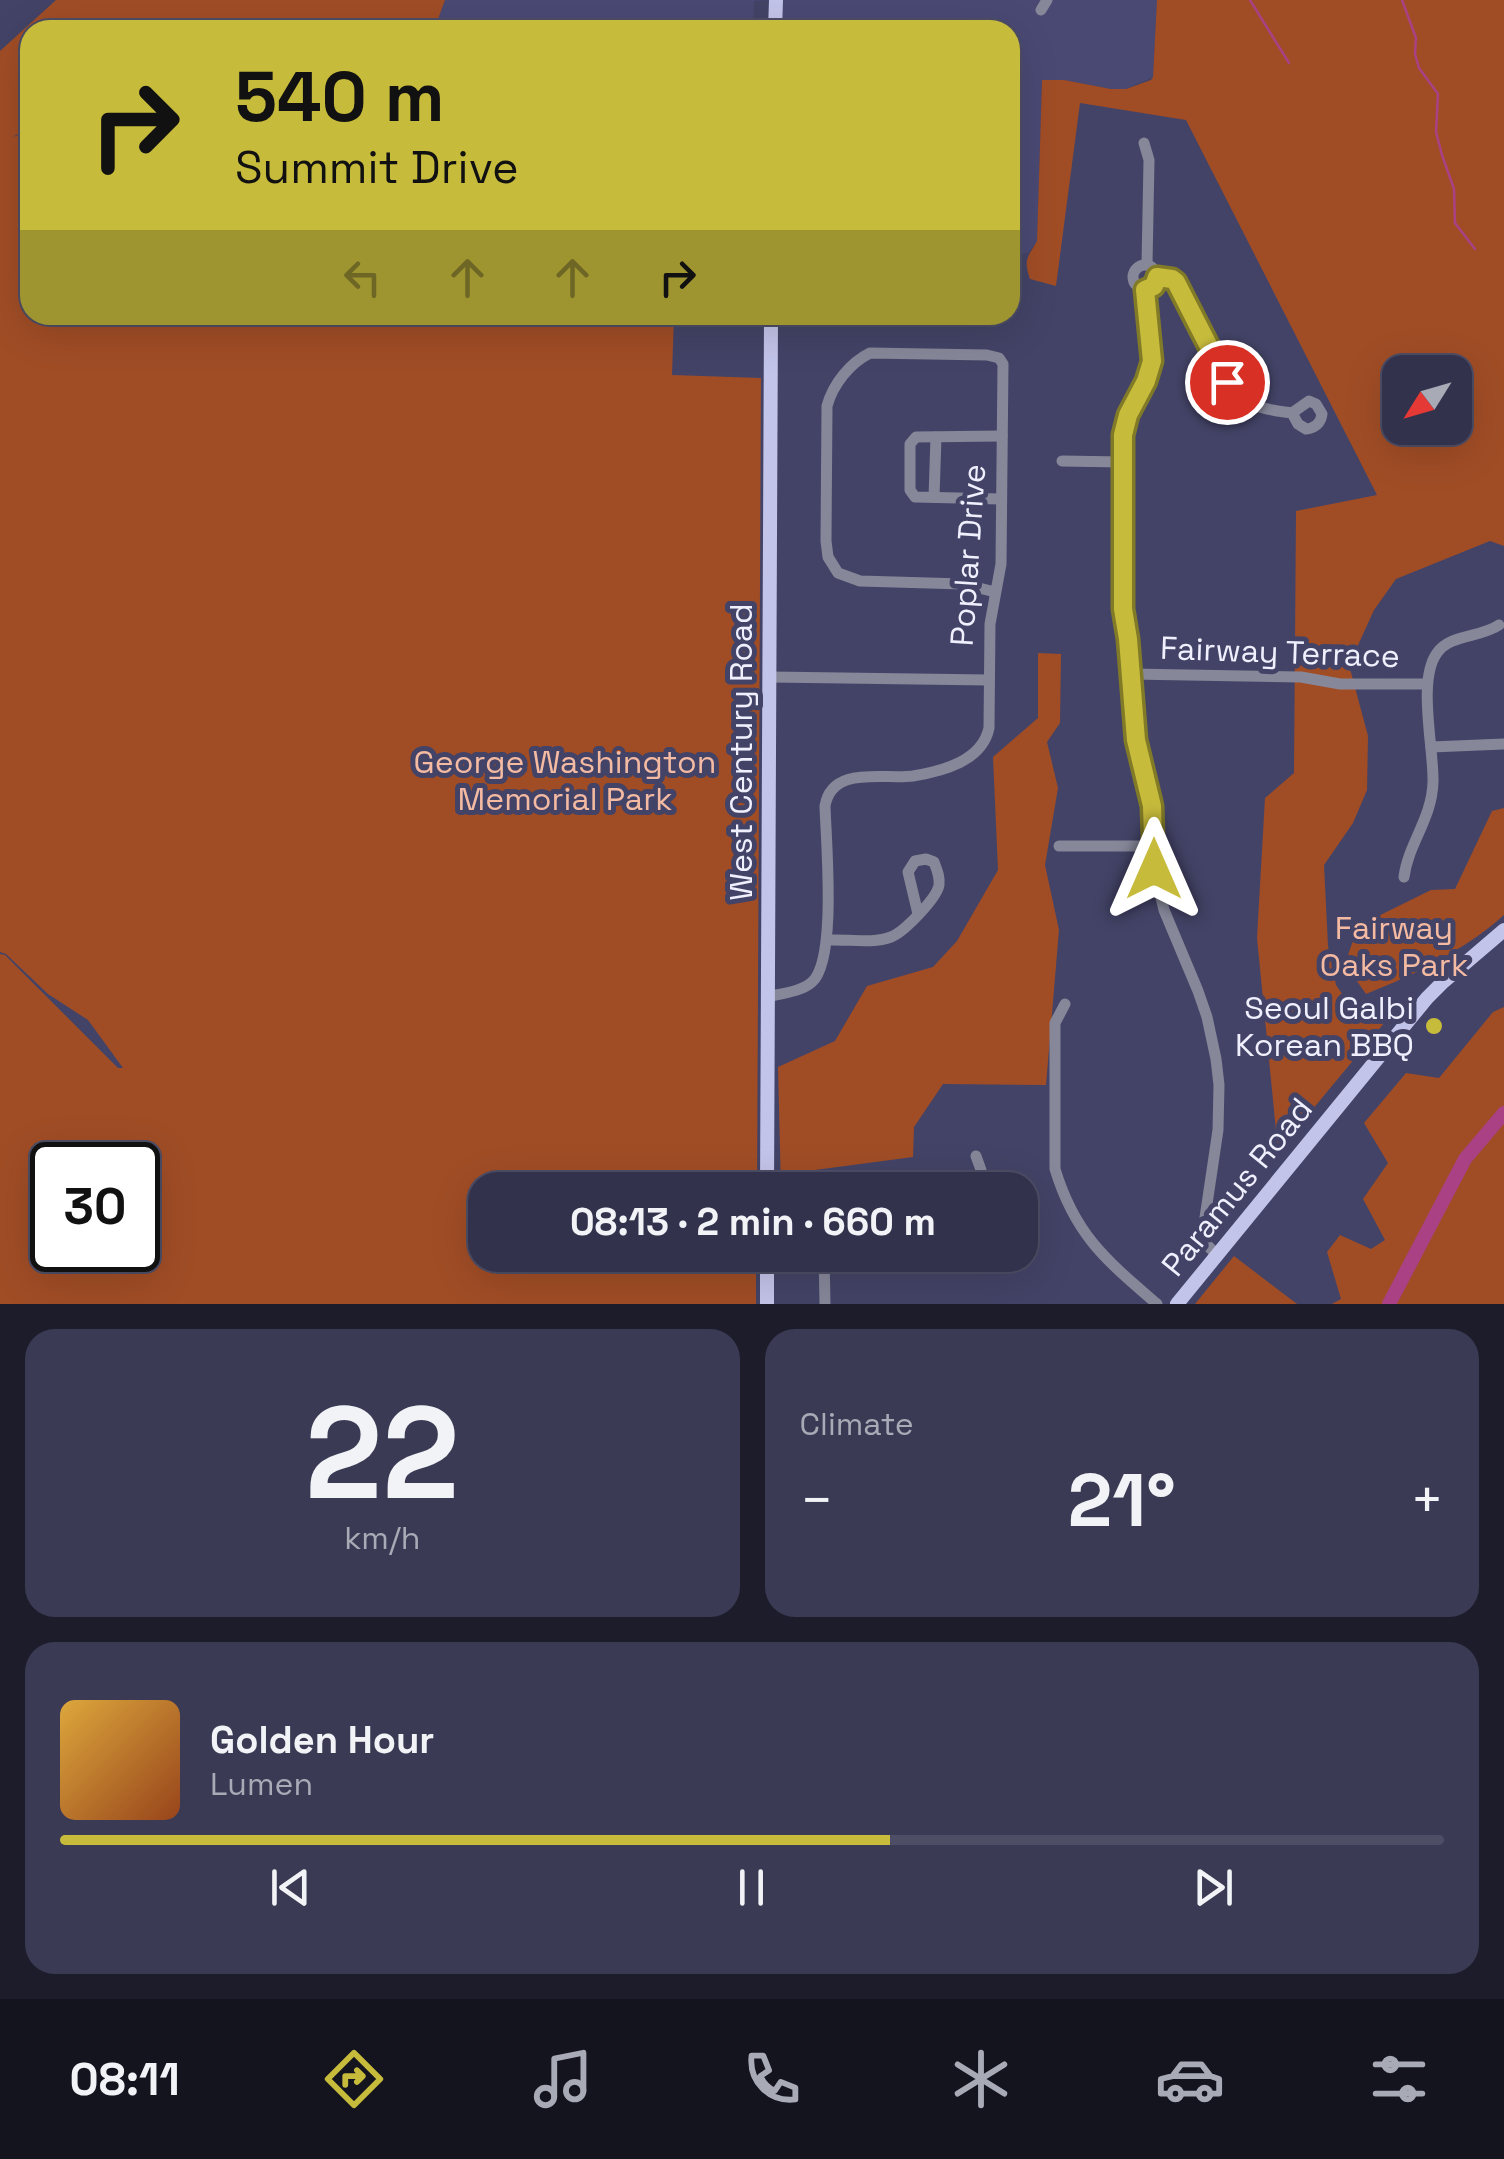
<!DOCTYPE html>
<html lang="en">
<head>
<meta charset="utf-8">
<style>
  body { margin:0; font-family:"Space Grotesk",sans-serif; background:#3a3a54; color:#f1f3f6; height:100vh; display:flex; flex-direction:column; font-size:38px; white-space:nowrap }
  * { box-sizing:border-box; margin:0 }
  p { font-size:32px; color:#a8aab6 }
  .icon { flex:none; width:55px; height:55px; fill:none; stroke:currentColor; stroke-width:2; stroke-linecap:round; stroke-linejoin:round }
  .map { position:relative; height:1304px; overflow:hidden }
  .details { display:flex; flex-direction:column; gap:25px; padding:25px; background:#1c1c2a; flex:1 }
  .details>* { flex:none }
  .guide { position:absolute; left:20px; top:20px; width:1000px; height:305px; border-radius:30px; box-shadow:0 10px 40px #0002,0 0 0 2px #4d4d65; background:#c7bb3c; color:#111; overflow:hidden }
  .needle { width:65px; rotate:233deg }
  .tools { position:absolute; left:1382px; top:355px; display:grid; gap:20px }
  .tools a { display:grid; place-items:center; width:90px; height:90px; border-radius:20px; background:#32324d; box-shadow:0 10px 40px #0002,0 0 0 2px #4d4d65; font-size:50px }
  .speed { position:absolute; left:30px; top:1142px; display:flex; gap:20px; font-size:50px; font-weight:700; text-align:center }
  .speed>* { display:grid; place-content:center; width:130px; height:130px; border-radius:50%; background:#32324d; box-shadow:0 10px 40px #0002,0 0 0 2px #4d4d65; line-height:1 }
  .speed .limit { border:5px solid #111; border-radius:15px; background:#fff; color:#111 }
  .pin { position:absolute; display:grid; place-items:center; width:85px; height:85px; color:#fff; margin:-42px; border:5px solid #fff; border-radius:50%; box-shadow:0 2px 10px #0007 }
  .me { position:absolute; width:110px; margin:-55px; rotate:0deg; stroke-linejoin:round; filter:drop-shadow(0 0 8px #0008) }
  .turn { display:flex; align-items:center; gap:35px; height:210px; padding:0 50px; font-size:45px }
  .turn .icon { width:130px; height:130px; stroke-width:2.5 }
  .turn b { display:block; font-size:70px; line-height:85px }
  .lanes { display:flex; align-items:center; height:95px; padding:0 50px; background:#0003; justify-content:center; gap:50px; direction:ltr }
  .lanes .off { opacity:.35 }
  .big { font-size:75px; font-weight:800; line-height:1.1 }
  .details .tile { flex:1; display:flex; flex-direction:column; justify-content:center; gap:15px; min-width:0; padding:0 35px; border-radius:30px; background:#3a3a54 }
  .details .dial { align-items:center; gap:0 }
  .dial b { font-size:130px; line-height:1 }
  .song { display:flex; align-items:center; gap:30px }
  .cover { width:120px; height:120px; border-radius:15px; background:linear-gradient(135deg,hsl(40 70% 55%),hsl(20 70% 35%)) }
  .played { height:10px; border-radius:5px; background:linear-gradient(90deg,#c7bb3c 60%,#4d4d65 60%) }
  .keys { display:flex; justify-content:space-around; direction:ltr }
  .heat { display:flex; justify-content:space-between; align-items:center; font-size:55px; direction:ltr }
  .details .tiles { flex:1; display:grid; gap:25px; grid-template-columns:1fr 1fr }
  .tile:last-child { grid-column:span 2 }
  .trip { position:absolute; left:468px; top:1172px; width:570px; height:100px; border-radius:30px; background:#32324d; box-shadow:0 10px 40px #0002,0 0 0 2px #4d4d65; font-weight:800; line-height:100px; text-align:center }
  .tabs { display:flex; height:160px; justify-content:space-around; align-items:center; background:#14141f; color:#a8aab6 }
  .tabs .icon { width:70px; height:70px }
  .tabs .selected { color:#c7bb3c }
  .tabs b { font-size:45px; color:#f1f3f6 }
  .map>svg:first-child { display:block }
  .built { fill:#4a4974 }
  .green { fill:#a04d26; fill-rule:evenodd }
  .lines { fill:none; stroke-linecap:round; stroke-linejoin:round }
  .stream { stroke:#a94184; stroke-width:2.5 }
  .river { stroke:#a94184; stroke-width:14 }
  .minor { stroke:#868799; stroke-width:11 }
  .major { stroke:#c3c4e9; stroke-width:14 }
  .route-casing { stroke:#817a27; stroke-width:25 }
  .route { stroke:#c7bb3c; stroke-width:18 }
  .poi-dot { fill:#c7bb3c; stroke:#434367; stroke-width:4 }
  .labels { text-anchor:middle; stroke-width:10; stroke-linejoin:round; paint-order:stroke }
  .street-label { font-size:32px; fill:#efeffd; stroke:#434367 }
  .park-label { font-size:32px; fill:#f4baa2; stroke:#434367 }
  .poi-label { font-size:32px; fill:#efeffd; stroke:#434367; text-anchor:end }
</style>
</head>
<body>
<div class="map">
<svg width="1504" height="1304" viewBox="0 0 1504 1304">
  <rect width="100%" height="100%" fill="#434367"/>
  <g class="built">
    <polygon points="445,0 770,0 754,1 753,30 434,30"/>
    <polygon points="776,0 1157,0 1153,77 1126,89 1111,89 1064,80 1042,80 1037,241 1028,253 1010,253 1010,30 775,30"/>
  </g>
  <g class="green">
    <path d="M56,0H445L434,30H140L127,24L122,30H30V129L12,137L30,132V315H674L672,375L761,378L757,1190H485V1255H756V1304H0V954L5,955L118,1068H123L88,1020L48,994L6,954L0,952V51ZM52,1165H138V1250H52Z"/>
    <path d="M1157,0H1504V546L1490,541L1396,579L1374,610L1349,665L1368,736L1367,790L1353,823L1324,865L1328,946L1336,985L1359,1019L1373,1011L1385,1022L1278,1151L1257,938L1265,798L1294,773L1296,511L1377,495L1186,120L1080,103L1056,286L1030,279C1023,259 1028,257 1037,241L1042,80H1064L1111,89H1126L1151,80L1153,77ZM1400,372H1455V428H1400Z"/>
    <polygon points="1038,653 1061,654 1060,723 1047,742 1058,788 1045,865 1059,930 1046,1085 943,1084 914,1127 913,1157 815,1170 791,1190 781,1190 778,1067 835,1041 867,986 933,967 957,941 998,870 993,757 1038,718"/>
    <path d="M1504,808V915C1465,950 1414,975 1366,994L1345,964L1358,926L1431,890L1455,889L1492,811Z"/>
    <polygon points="1504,1007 1504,1304 1332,1304 1341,1299 1327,1252 1340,1235 1371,1249 1385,1240 1363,1199 1388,1163 1364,1123 1406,1073 1439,1078 1493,1012"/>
    <polygon points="1234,1256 1297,1304 1195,1304"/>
  </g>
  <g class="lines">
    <g class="stream">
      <polyline points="1250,0 1289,63"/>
      <polyline points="1402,0 1416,38 1415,54 1419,68 1438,94 1436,132 1442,155 1454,189 1455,223 1475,249"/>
    </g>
    <polyline class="river" points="1389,1304 1465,1159 1504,1113"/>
    <g class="minor">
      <polyline points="1041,10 1047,0"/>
      <polyline points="1144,143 1149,160 1147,265"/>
      <circle cx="1145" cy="277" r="12"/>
      <path d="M1157,277L1172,279L1176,282C1192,313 1222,390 1252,404C1264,410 1279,411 1292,413L1298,424L1306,429C1315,428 1321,423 1322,414L1316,404L1309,401L1292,413"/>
      <path d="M1145,289C1148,311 1156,339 1152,361C1147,387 1128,409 1123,435V609L1129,639L1136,740L1152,806L1154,869L1164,910L1198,991L1207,1017L1216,1059L1219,1085L1218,1130L1203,1231L1207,1245L1217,1255"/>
      <polyline points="1062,461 1122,462"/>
      <polyline points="934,497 936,437"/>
      <polyline points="1001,499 915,497 910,490 910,444 916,437 1002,436"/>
      <polyline points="1131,674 1301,677 1340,684 1427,684"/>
      <polyline points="770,677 988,680"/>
      <polyline points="1431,747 1504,744"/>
      <polyline points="1059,846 1152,846"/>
      <path d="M1404,877C1408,844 1432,819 1433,782C1434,749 1417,680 1437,653C1450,634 1480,638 1499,625"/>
      <path d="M828,940C847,939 873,944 891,937C904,932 937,898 939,885C940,877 937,870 934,862L926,859L915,861L908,872L918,914"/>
      <path d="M768,997C782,993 801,992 812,982C837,960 826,842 825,806C832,765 884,780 913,776C943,771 982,761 989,728L990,624L1001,564L1003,364L999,358L987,355L870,353C850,363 833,384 827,406L826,541L828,557L838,573L860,581L963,584L995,592"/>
      <path d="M1065,1004L1055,1023V1169C1075,1235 1106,1260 1157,1304"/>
      <polyline points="976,1156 981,1170 982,1190"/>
      <polyline points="824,1255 825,1304"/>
    </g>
    <g class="major">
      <polyline points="775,30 776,0"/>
      <polyline points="767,1190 771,315"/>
      <polyline points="767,1304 767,1255"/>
      <polyline points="1177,1304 1427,998 1442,983 1504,930"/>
    </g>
  </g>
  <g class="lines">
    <g class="route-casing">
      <polyline id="route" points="1154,869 1152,806 1136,740 1128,639 1123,609 1123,435 1128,415 1146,381 1152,361 1145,290 1154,286 1157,277 1172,279 1176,282 1227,382"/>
    </g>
    <use href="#route" class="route"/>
  </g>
  <circle class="poi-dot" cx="1434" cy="1026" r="10"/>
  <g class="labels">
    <g class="street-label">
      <text transform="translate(968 555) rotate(-86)" y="11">Poplar Drive</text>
      <text transform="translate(1280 652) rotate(2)" y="11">Fairway Terrace</text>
      <text transform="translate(741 752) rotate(-90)" y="11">West Century Road</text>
      <text transform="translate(1237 1187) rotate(-51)" y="11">Paramus Road</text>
    </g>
    <g class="park-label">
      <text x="565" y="773">George Washington<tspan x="565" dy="37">Memorial Park</tspan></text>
      <text x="1394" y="939">Fairway<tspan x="1394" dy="37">Oaks Park</tspan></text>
    </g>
    <g class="poi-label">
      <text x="1414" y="1019">Seoul Galbi<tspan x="1414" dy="37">Korean BBQ</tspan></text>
    </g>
  </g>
</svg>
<div class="tools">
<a><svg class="needle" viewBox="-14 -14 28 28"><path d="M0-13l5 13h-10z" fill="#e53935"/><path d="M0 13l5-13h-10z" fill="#a8aab6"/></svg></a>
</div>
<div class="speed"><div class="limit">30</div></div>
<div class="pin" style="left:1227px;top:382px;background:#d93025"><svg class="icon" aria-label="arrive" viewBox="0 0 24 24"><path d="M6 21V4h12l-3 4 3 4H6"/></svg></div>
<svg class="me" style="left:1154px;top:869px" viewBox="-20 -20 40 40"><path d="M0-17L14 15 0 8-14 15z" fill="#c7bb3c" stroke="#fff" stroke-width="4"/></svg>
<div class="trip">08:13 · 2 min · 660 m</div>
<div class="guide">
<div class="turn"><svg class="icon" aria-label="right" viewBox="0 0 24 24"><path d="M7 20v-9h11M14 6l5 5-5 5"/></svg><div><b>540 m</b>Summit Drive</div></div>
<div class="lanes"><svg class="icon off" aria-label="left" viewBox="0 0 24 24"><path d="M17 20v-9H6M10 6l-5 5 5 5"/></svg><svg class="icon off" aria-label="ahead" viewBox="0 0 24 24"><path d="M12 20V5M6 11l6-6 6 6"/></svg><svg class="icon off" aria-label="ahead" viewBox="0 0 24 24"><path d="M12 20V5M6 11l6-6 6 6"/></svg><svg class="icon" aria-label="right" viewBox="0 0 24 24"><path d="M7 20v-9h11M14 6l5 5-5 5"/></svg></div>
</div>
</div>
<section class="details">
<div class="tiles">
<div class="tile dial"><b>22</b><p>km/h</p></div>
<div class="tile"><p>Climate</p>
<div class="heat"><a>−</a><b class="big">21°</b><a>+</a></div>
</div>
<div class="tile">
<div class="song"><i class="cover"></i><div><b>Golden Hour</b><p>Lumen</p></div></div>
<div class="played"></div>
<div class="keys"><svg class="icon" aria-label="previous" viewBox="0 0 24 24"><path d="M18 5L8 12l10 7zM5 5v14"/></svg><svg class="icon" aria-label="pause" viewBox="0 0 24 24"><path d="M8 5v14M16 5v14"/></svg><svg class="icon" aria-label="next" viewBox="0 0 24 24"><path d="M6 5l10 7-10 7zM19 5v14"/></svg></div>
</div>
</div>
</section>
<nav class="tabs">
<b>08:11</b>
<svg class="icon selected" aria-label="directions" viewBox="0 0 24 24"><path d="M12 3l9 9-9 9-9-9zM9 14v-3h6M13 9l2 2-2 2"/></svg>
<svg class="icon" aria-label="music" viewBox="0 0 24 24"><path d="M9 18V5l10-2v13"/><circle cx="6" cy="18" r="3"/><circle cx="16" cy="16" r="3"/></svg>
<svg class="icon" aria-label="phone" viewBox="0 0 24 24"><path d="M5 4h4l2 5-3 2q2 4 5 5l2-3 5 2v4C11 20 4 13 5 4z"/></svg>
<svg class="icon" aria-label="climate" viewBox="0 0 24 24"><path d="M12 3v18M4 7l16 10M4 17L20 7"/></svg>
<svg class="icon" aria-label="car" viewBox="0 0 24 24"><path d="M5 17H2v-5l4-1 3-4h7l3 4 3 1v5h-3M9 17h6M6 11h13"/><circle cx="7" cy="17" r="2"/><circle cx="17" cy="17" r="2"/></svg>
<svg class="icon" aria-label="filters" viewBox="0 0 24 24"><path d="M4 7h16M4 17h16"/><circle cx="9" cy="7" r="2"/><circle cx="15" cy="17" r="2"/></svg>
</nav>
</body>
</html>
